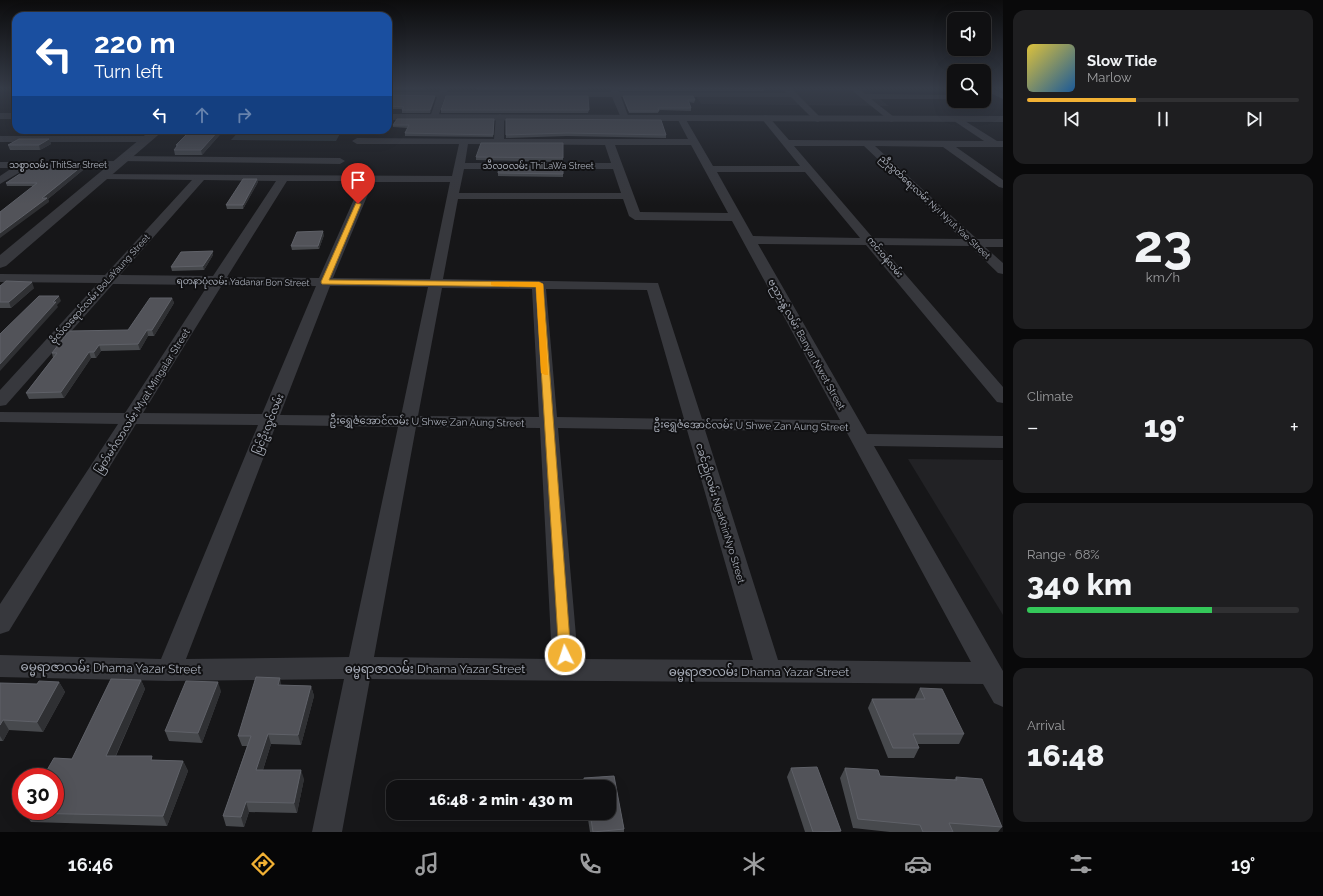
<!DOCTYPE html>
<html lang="en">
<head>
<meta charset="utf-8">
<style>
  body { margin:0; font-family:Raleway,"Noto Sans Myanmar",sans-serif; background:#1e1e20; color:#f1f3f6; height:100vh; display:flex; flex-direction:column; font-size:15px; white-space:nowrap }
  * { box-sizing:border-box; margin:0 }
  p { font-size:13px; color:#9c9d9f }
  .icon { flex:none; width:22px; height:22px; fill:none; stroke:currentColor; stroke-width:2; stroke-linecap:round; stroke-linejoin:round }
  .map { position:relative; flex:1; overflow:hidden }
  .side { display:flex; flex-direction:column; gap:10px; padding:10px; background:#09090a; width:320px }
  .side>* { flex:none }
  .top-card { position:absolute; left:12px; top:12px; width:380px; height:122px; border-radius:12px; box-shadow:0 4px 16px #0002,0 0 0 1px #303032; background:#1a4fa0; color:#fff; overflow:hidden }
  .fabs { position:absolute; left:947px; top:12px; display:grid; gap:8px }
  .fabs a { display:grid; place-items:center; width:44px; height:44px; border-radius:8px; background:#101012; box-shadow:0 4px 16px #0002,0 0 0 1px #303032; font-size:20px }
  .speed { position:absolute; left:12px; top:768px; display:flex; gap:8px; font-size:20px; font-weight:700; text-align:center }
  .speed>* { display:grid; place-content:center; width:52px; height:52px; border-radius:50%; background:#101012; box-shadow:0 4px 16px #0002,0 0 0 1px #303032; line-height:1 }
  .speed .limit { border:6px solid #d22; background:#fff; color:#111 }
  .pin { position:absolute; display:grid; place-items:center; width:34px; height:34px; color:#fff; margin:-41px -17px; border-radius:50% 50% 50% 0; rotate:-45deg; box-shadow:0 0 4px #0007 }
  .pin .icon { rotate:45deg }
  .me { position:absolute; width:44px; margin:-22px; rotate:356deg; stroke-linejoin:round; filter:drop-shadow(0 0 3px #0008) }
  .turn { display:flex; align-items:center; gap:14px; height:84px; padding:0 16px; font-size:18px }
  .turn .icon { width:52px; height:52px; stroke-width:2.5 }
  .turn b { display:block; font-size:28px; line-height:34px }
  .lanes { display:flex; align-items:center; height:38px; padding:0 16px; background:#0003; justify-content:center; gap:20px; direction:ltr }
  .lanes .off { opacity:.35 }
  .big { font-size:30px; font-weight:800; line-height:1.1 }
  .side .card { flex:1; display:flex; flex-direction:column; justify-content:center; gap:6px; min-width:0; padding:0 14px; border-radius:12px; background:#1e1e20 }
  .side .dial { align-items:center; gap:0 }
  .dial b { font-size:52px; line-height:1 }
  .song { display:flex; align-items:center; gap:12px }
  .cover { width:48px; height:48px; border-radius:6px; background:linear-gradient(135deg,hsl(50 70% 55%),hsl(210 70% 35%)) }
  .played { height:4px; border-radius:2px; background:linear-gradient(90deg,#f2b134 40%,#303032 40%) }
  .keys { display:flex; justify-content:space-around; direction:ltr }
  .heat { display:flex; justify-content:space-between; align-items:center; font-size:22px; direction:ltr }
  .charge { height:6px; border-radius:3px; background:linear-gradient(90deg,#34c759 68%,#303032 0) }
  .trip { position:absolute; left:386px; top:780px; width:230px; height:40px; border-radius:12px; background:#101012; box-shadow:0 4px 16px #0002,0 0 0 1px #303032; font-weight:800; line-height:40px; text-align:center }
  .menu { display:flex; height:64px; justify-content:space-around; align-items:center; background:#060607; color:#9c9d9f }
  .menu .icon { width:28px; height:28px }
  .menu .on { color:#f2b134 }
  .menu b { font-size:18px; color:#f1f3f6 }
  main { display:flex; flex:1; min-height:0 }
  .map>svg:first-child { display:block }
  .built { fill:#222225 }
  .water { fill:#2c353c }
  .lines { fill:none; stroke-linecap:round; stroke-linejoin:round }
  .minor { fill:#37383d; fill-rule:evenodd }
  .tertiary { fill:#37383d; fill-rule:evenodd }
  .wall { fill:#47494d }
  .shaded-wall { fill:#2f3033 }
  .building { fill:#525359; stroke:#5f6168 }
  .route { fill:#f2b134; stroke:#9d7322 }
  .slow { fill:#f59e0b }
  .labels { text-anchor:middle; stroke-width:4; stroke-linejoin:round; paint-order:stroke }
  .far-street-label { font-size:9px; fill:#a8adb8; stroke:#111113 }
  .street-label { font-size:10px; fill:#a8adb8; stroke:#111113 }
  .near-street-label { font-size:12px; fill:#a8adb8; stroke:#111113 }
</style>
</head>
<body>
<main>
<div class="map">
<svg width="1003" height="832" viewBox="0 0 1003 832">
  <rect width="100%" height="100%" fill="#161618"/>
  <g class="built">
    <polygon points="691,88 865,88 889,106 701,104"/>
    <polygon points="908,459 1003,460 1003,615"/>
  </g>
  <polygon class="water" points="240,130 342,130 336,141 231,140"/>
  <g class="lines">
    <g class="minor">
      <polygon points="440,88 448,88 447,92 611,92 609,88 617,88 619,92 786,93 782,88 791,88 822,119 818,122 815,121 791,97 621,97 629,118 625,121 621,118 612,97 445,97 438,117 434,120 430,117 437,97 388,96 388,92 439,92"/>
      <polygon points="849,88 858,88 865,94 954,95 954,99 871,99 894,117 894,121 891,122"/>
      <polygon points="984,88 992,88 1003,94 1003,99 984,90"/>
      <path d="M500,114L504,117V139H688L677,118L681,115L685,118L713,166H800L761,118L765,115L768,116L789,140L984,141L954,121V117L957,116L997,141H1003V147H956L1003,180V188L999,187L943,147L875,146L977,239H1003V247H985L1003,263V274L998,273L970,246L880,245L1003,387V403L997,402L866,245L758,244L867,434L1003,436V448L874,446L1003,671V707L994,703L983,684L370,679L342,832H312L344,679L169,681L0,677V655L161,659L258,425L136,424L9,631L0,634V604L118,424L0,422V412L125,413L208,285L113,284L6,405L0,406V390L98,283L0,282V274L105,275L192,180L103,179L98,176L99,174L452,176L459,144H357L352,141L357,138L494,139L496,117ZM468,144L605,145L611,163H465ZM615,145H691L728,213L640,212ZM794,146H864L962,239L873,238ZM464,169H613L621,193H459ZM717,172H805L860,238L753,236ZM204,180L276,181L213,276L120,275ZM287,181H362L319,278L227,277ZM373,182H450L430,279L333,278ZM458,199H623L629,216L635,220L732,221L840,420L702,419L658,283L443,279ZM222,285L316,286L262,414L143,413ZM330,286L428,287L401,416L280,415ZM442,288L532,289L539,417L418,416ZM546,289L647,290L684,419L557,417ZM276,425L398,427L349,657L186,659ZM416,427L540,428L552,659L374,657ZM558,428L687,430L753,660L578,659ZM705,430L846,431L971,662L778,660Z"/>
      <polygon points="0,136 147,136 152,139 147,142 0,142"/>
      <polygon points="124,156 340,158 345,161 340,164 120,161 119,159 120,157"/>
      <polygon points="116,161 121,164 120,166 27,168 0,184 0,176 12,168 0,168 0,162"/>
    </g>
    <g class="tertiary">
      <rect x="0" y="113" width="16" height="6"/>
      <polygon points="388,114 1003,116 1003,122 388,120"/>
      <polygon points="151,130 164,130 6,266 0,268 0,255"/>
    </g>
  </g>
  <g class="wall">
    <polygon points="388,88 426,88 425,90 388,90"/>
    <polygon points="476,88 588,88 587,90 476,90"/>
    <polygon points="619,88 764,88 764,91 620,91"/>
    <polygon points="388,95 435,96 435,98 430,113 402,113 402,109 388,109"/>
    <polygon points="623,96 695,100 694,103 689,102 691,108 691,111 659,110 658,113 629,113 623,98"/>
    <polygon points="441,110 589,110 588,113 441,113"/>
    <polygon points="506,119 666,135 666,138 567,136 506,138"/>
    <polygon points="494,122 493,137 405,136 405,133 408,128 393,127 393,125"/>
    <polygon points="35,130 72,130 65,134 36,134"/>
    <polygon points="191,130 224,130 202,155 175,155 174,150 176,147 176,145"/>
    <polygon points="49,139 51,144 40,150 10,150 8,145"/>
    <polygon points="563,143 563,162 476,160 476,157"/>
    <polygon points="82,166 83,170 48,199 49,202 32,186 7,186 6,183"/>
    <polygon points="563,167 563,177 498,176 498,173"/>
    <polygon points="257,179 258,182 243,209 227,209 226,205"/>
    <polygon points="324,235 319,249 292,250 291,246"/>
    <polygon points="213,255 204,270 172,271 171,267"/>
    <polygon points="0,286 34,288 11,308 0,308"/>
    <polygon points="172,298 174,303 154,336 148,336 140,350 101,351 96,358 91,358 64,398 29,399 26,393 53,358 52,353 128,330"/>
    <polygon points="141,680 145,689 116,756 153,760 183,761 188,771 167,826 31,822 24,813 72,759"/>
    <polygon points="59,682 65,692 43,732 9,730 3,741 0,741 0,683 37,684"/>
    <polygon points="282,685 311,686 314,696 301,745 271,744 263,770 304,779 297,813 249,812 244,827 226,826 223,816 247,746 242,746 238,736"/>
    <polygon points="920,688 964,734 959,744 917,744 919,748 914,758 888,758 868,708 872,699 915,699 915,698"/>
    <polygon points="221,691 202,743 169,741 165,731"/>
    <polygon points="791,768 841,831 840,832 805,832 787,777"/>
    <polygon points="845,768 880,776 954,780 956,777 1002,827 998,832 890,832 853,828 840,778"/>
    <polygon points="614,776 624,829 624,832 590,832 587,813 609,813 609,787 583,787 584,778"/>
  </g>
  <g class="shaded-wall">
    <polygon points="435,96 435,98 430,113 430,110"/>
    <polygon points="64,130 72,130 65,134"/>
    <polygon points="219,130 224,130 202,155 201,150"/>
    <polygon points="49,139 51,144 40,150 39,145"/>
    <polygon points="82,166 83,170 48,199 49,202 0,238 0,233"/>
    <polygon points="257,179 258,182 243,209 243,205"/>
    <polygon points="323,231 324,235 319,249 318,246"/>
    <polygon points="213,251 213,255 204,270 203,266"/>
    <polygon points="32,282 34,288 11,308 9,302"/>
    <polygon points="59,296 61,301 57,305 58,307 0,371 0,364"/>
    <polygon points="172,298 174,303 154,336 152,330"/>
    <polygon points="147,330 148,336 140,350 138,344"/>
    <polygon points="99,345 101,351 96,358 94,352"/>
    <polygon points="89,352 91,358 64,398 61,392"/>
    <polygon points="280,678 282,688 278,685"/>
    <polygon points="141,680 145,689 111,766 106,756"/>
    <polygon points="59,682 65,692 43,732 37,722"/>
    <polygon points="218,682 221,691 202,743 198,733"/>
    <polygon points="311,686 314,696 301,745 298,735"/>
    <polygon points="3,720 9,730 3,741 0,736 0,725"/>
    <polygon points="268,734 271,744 260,779 256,770"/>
    <polygon points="183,761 188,771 167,826 163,816"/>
    <polygon points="301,770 304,779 297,813 294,803"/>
    <polygon points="246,802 249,812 244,827 241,817"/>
  </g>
  <g class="building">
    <polygon points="666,88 764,88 764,89"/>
    <polygon points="388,95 435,96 430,110 402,110 404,107 388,106"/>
    <polygon points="446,96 588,96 589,110 441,110"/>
    <polygon points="623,96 693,96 695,100 688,100 691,108 658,108 659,111 629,111"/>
    <polygon points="397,119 494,119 493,135 405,133 409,125 393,125"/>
    <polygon points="506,119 661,120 666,135 567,133 506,135"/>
    <polygon points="191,130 219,130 201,150 174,150 178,145 176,145"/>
    <polygon points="19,139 49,139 39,145 8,145"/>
    <polygon points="481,143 563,143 563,158 476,157"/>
    <polygon points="32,166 82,166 42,198 47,198 0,233 0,212 37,183 6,183"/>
    <polygon points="499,167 563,167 563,174 498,173"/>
    <polygon points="243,179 257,179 243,205 226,205"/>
    <polygon points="323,231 318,246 291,246 297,232"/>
    <polygon points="213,251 203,266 171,267 181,252"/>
    <polygon points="6,281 32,282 9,302 0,302 0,286"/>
    <polygon points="39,296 59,296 53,302 56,302 0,364 0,334"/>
    <polygon points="150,298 172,298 152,330 147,330 138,344 99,345 94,352 89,352 61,392 26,393 57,353 52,353 69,331 128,330"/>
    <polygon points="256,677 280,678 278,685 311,686 298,735 268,734 256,770 301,770 294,803 246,802 241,817 223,816 251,736 238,736"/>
    <polygon points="111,679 141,680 106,756 152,756 151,760 183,761 163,816 24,813 25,811 55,811 55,777 43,777 54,758 72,759"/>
    <polygon points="39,681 59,682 37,722 3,720 0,725 0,683 37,684"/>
    <polygon points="186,681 218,682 198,733 165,731"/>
    <polygon points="920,688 942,689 964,734 913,734 919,748 893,748 872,699 925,699"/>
    <polygon points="817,767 841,831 813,832 791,768"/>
    <polygon points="845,768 878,770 880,776 957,780 956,777 982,779 1002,827 949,823 953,832 923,832 920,825 858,819"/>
    <polygon points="614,776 624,829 593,832 590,813 609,813 609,787 585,787 584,778"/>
  </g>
  <linearGradient id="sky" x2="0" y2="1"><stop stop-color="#0c0c0d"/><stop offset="0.43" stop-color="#363c48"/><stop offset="1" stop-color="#363c48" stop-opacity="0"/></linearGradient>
  <rect width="1003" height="205" fill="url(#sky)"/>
  <polygon class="route" points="356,203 361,204 329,280 539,282 543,284 571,655 570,658 565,660 560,658 559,655 536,287 322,284 321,282"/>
  <polygon class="slow" points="491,282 539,282 543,284 548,375 545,375 541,373 536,287 494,286 491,285"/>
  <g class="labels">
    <g class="far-street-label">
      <text x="58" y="168">သစ္စာလမ်း ThitSar Street</text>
      <text x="538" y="169">သီလဝလမ်း ThiLaWa Street</text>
      <text transform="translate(935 207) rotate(43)" y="3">ညီညွတ်ရေးလမ်း Nyi Nyut Yae Street</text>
      <text transform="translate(885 257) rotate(50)" y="3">ကင်းဝန်လမ်း</text>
      <text transform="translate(243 282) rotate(1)" y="3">ရတနာပုံလမ်း Yadanar Bon Street</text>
      <text transform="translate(100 289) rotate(-48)" y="3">ဗိုလ်လရောင်လမ်း BoLaYaung Street</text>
    </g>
    <g class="street-label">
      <text transform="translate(807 344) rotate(61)" y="4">ဗညားနွဲ့လမ်း Banyar Nwet Street</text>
      <text transform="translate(142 401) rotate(-58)" y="4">မြတ်မင်္ဂလာလမ်း Myat Mingalar Street</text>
      <text transform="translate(427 421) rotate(1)" y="4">ဦးရွှေဇံအောင်လမ်း U Shwe Zan Aung Street</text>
      <text transform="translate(268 424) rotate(-68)" y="4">ပြင်ဦးလွင်လမ်း</text>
      <text transform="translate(751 425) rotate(1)" y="4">ဦးရွှေဇံအောင်လမ်း U Shwe Zan Aung Street</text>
      <text transform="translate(721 513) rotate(73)" y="4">ငခင်ညိုလမ်း NgaKhinNyo Street</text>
    </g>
    <g class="near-street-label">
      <text transform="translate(111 668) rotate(1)" y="4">ဓမ္မရာဇာလမ်း Dhama Yazar Street</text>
      <text x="435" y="673">ဓမ္မရာဇာလမ်း Dhama Yazar Street</text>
      <text x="759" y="676">ဓမ္မရာဇာလမ်း Dhama Yazar Street</text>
    </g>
  </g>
</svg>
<div class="fabs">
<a><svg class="icon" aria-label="sound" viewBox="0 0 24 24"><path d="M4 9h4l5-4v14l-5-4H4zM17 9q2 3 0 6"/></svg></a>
<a><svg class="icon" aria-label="search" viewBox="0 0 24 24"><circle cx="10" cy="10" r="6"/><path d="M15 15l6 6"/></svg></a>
</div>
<div class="speed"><div class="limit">30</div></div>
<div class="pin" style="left:358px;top:204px;background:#d93025"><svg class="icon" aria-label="arrive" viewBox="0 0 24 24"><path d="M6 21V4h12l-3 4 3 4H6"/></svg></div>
<svg class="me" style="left:565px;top:655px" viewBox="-20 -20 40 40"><circle r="17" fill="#f2b134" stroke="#fff" stroke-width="3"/><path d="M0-11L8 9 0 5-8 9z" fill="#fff"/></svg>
<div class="trip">16:48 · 2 min · 430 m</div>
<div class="top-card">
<div class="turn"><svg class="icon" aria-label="left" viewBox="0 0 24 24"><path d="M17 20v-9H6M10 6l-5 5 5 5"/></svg><div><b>220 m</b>Turn left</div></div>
<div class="lanes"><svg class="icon" aria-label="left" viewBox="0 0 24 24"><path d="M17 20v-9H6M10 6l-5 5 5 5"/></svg><svg class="icon off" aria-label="ahead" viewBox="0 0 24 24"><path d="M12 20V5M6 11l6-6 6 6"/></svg><svg class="icon off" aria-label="right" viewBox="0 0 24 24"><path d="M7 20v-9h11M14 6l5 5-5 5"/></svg></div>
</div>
</div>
<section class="side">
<div class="card">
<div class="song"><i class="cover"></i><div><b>Slow Tide</b><p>Marlow</p></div></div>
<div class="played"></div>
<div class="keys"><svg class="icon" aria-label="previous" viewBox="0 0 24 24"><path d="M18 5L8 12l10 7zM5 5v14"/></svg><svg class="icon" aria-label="pause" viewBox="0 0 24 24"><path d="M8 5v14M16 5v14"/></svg><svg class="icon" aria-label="next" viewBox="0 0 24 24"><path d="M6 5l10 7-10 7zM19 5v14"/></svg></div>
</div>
<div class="card dial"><b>23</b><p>km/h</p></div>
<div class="card"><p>Climate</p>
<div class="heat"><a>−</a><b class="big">19°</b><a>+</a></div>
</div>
<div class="card"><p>Range · 68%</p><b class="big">340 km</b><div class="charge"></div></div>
<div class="card"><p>Arrival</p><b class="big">16:48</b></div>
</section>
</main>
<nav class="menu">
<b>16:46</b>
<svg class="icon on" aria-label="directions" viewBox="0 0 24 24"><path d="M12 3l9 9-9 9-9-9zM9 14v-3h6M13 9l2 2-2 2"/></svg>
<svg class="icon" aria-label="music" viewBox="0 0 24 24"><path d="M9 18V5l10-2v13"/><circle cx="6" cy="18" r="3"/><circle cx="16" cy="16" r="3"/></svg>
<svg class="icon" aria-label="phone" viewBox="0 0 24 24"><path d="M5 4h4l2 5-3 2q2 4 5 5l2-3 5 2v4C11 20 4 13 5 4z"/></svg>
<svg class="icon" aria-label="climate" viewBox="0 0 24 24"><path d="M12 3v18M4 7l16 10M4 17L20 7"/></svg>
<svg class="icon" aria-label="car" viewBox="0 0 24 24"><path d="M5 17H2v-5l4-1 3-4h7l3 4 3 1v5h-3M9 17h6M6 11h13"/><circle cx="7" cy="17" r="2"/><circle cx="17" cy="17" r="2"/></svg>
<svg class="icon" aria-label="filters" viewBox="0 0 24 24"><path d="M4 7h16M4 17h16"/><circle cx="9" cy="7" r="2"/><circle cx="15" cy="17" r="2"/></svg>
<b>19°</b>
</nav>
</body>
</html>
